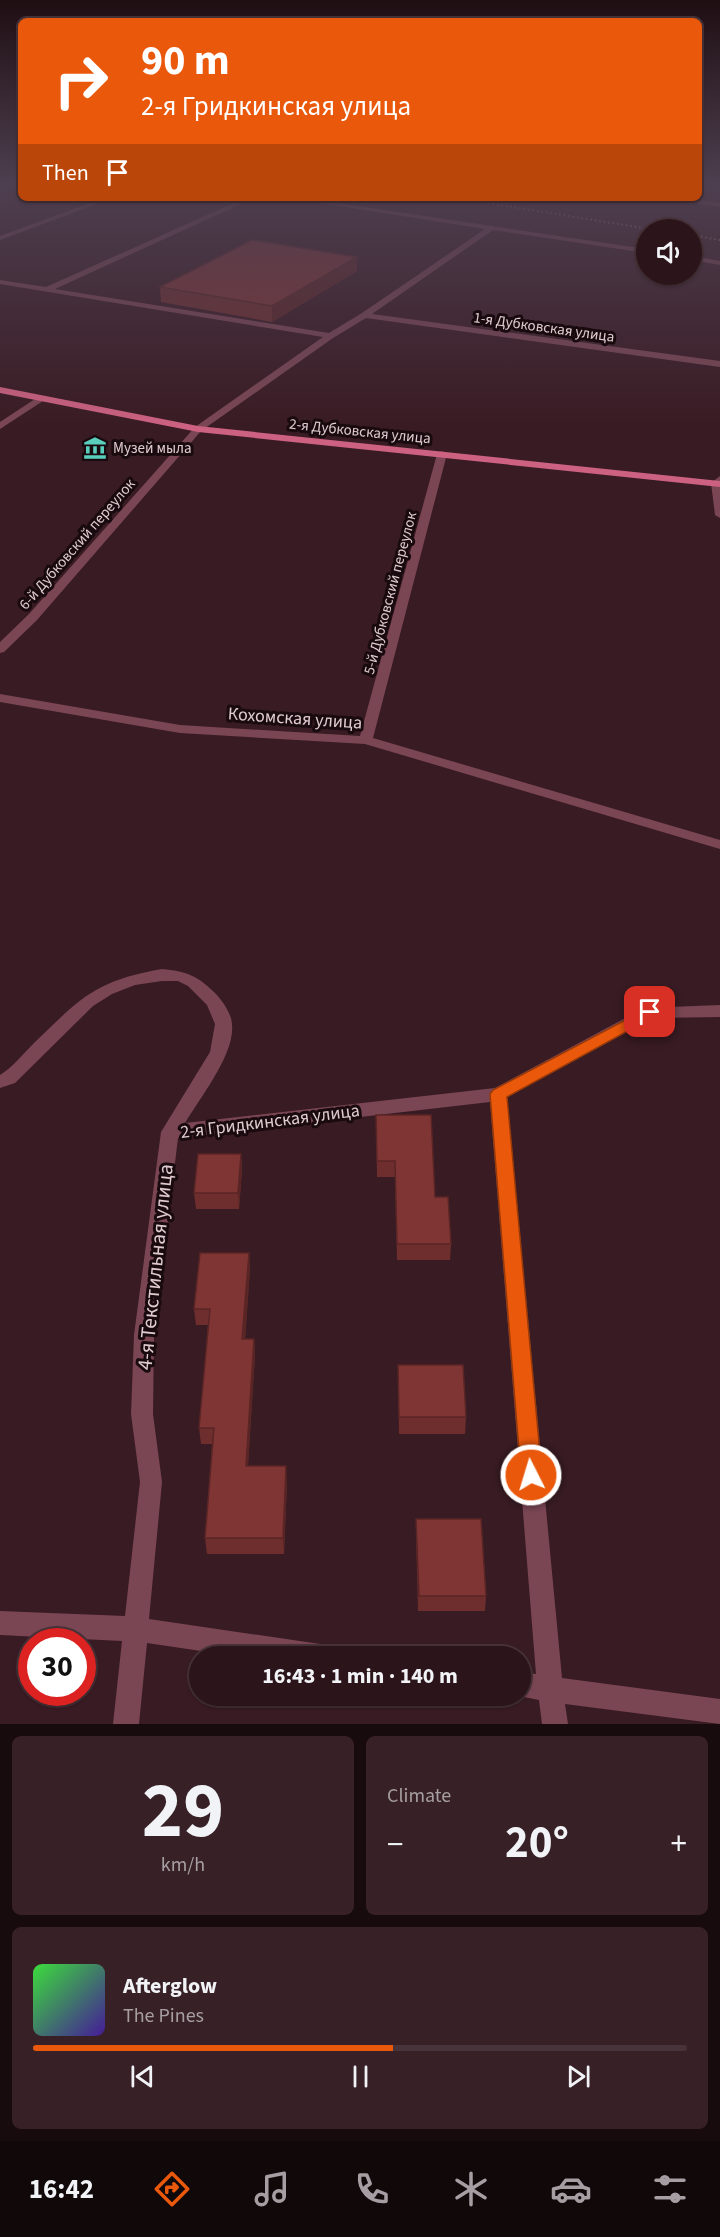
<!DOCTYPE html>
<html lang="en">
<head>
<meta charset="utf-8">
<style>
  body { margin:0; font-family:"Source Sans 3",sans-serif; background:#372127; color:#f1f3f6; height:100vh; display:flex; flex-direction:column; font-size:22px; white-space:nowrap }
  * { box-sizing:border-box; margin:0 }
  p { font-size:20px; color:#a69ea2 }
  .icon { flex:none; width:33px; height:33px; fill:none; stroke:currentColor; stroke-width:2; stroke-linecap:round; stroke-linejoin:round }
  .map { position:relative; height:1724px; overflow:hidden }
  .drawer { display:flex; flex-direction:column; gap:12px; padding:12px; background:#180b0e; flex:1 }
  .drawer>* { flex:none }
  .banner { position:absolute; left:18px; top:18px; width:684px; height:183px; border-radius:9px; box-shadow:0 2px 4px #0004,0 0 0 2px #473339; background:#ea580c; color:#fff; overflow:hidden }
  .fabs { position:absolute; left:636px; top:219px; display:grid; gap:12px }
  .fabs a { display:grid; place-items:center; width:66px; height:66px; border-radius:50%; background:#2b141a; box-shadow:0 2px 4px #0004,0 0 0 2px #473339; font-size:30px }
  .speed { position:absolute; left:18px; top:1628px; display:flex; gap:12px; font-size:30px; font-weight:700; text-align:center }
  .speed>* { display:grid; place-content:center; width:78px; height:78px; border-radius:50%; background:#2b141a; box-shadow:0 2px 4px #0004,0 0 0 2px #473339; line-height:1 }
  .speed .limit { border:9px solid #d22; background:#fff; color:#111 }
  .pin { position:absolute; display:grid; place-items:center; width:51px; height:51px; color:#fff; margin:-26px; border-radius:12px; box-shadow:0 3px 9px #0006 }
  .me { position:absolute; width:66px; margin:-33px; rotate:355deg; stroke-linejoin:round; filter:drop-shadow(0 0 4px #0008) }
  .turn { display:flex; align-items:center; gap:21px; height:126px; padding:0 24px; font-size:27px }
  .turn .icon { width:78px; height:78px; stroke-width:2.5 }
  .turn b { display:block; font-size:42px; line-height:51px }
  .then { display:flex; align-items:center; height:57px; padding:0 24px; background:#0003; gap:12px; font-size:22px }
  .big { font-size:45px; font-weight:700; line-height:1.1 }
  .drawer .card { flex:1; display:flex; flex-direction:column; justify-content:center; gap:9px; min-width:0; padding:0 21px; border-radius:9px; background:#372127 }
  .drawer .dial { align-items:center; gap:0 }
  .dial b { font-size:78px; line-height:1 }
  .song { display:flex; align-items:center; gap:18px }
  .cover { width:72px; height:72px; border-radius:9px; background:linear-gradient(135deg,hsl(120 70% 55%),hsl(260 70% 35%)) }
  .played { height:6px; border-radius:3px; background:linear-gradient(90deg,#ea580c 55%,#473339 55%) }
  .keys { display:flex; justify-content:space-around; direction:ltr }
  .heat { display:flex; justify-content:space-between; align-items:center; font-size:33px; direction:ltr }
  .drawer .tiles { flex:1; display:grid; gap:12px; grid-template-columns:1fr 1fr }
  .card:last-child { grid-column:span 2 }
  .trip { position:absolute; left:189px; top:1646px; width:342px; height:60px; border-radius:30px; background:#2b141a; box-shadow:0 2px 4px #0004,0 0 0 2px #473339; font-weight:700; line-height:60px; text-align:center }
  .dock { display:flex; height:96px; justify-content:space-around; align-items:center; background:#11080a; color:#a69ea2 }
  .dock .icon { width:42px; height:42px }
  .dock .current { color:#ea580c }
  .dock b { font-size:27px; color:#f1f3f6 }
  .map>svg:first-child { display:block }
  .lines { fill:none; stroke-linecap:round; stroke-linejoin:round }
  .minor { fill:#7a4654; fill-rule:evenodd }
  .major { fill:#cc6181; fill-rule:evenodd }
  .rail { stroke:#967d84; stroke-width:2; stroke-dasharray:1.5 3; stroke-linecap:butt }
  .wall { fill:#6e2e2e }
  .shaded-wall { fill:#5a2525 }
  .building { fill:#803535; stroke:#5a2525; stroke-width:1.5 }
  .route { fill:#ea580c; stroke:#983908; stroke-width:1.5 }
  .labels { text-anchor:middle; stroke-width:6; stroke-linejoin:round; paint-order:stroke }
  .far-street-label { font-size:15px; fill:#e0cbd0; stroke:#180a0e }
  .far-poi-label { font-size:15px; fill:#e0cbd0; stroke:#180a0e; text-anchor:start }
  .street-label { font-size:18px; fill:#e0cbd0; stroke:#180a0e }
  .near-street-label { font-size:21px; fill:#e0cbd0; stroke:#180a0e }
</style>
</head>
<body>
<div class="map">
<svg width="720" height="1724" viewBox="0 0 720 1724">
  <rect width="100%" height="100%" fill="#391b23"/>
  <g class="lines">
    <g class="minor">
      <polygon points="104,198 113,198 0,240 0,236"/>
      <polygon points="245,198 254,198 55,289 329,333 362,313 485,229 288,198 304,198 646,249 646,253 493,230 372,314 720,361 720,367 366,318 333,338 201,431 37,620 4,652 0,653 0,642 29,614 195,427 323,337 0,284 0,280 46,287"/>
      <polygon points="672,198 720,203 720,207 675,200"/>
      <polygon points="692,256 720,261 720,265 692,260"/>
      <polygon points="38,397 46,399 0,429 0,422"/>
      <polygon points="442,451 447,454 373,738 720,840 720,849 365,744 180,733 0,702 0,694 180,725 360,736 437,454"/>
      <polygon points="720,476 720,518 715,515 711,483"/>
      <path d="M162,969C186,971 198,976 215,993C222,1000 232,1014 232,1025C235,1054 200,1098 185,1123L495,1088L644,1008L720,1005V1017L653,1018L507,1097L562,1678L720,1699V1724L565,1704L568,1724H542L539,1700L514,1695H520V1672L536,1674L490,1102L178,1138L154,1335L153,1414L162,1482L149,1619L320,1644L329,1647L332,1656H235L147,1643L139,1724H113L122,1641L0,1635V1611L125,1616L140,1482L131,1414L134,1335L161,1132L210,1052L215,1024L207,1005L188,986L178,981H162L135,985L112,994L93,1006L15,1083L0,1088V1075C13,1067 23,1054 34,1043C81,998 94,981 162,969Z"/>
    </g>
    <polygon class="major" points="0,387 198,426 720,481 720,487 198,432 0,393"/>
    <g class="rail">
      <polyline points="457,198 655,230"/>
      <polyline points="692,235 720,240"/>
    </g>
  </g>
  <g class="wall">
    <polygon points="357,257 357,271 272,322 161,302 160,287"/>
    <polygon points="376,1115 435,1197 451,1244 450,1260 397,1260 395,1177 377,1177"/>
    <polygon points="241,1154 242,1170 239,1209 196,1209 194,1193"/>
    <polygon points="249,1253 250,1269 245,1339 254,1339 255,1355 248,1466 287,1482 284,1554 207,1554 205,1538 212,1444 201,1444 199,1428 208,1325 196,1325 194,1309"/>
    <polygon points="398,1365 466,1417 465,1434 399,1434"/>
    <polygon points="416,1519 486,1596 485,1611 418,1611 416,1535"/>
  </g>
  <g class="shaded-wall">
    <polygon points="357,257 357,271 272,322 272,306"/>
    <polygon points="241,1154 242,1170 239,1209 238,1193"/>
    <polygon points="249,1253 250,1269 244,1355 242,1339"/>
    <polygon points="254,1339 255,1355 247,1482 246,1466"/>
    <polygon points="286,1466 287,1482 284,1554 283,1538"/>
  </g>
  <g class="building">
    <polygon points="252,240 357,257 272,306 160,287"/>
    <polygon points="376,1115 431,1115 435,1197 448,1197 451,1244 397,1244 395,1161 377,1161"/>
    <polygon points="198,1154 241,1154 238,1193 194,1193"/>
    <polygon points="200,1253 249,1253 242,1339 254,1339 246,1466 286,1466 283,1538 205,1538 214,1428 199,1428 210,1309 194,1309"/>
    <polygon points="398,1365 463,1365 466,1417 399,1417"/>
    <polygon points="416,1519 481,1519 486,1596 419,1596"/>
  </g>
  <linearGradient id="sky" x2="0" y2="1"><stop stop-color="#1f0f13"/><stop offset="0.43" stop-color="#4e3f50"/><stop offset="1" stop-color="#4e3f50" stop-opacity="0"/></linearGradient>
  <rect width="720" height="426" fill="url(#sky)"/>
  <polygon class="route" points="650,1007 655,1008 657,1012 655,1016 507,1097 542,1475 539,1482 531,1485 524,1482 521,1475 490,1094 493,1090"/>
  <defs>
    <g id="museum-bare" transform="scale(1.8)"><path d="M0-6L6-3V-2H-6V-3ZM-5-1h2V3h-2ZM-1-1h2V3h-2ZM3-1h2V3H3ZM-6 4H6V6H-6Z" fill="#5acebd" stroke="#180a0e" stroke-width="2.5" paint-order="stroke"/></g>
  </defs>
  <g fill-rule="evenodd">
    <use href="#museum-bare" x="95" y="448"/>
  </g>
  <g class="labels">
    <g class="far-street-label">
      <text transform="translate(544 327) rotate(8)" y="5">1-я Дубковская улица</text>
      <text transform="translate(360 431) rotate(6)" y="5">2-я Дубковская улица</text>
      <text transform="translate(77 544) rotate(-49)" y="5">6-й Дубковский переулок</text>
      <text transform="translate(390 593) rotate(-75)" y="5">5-й Дубковский переулок</text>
    </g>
    <g class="far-poi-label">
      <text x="113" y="453">Музей мыла</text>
    </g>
    <g class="street-label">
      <text transform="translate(295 718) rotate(4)" y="6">Кохомская улица</text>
      <text transform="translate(270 1121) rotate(-7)" y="6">2-я Гридкинская улица</text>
    </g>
    <g class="near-street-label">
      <text transform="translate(155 1267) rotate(-84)" y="7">4-я Текстильная улица</text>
    </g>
  </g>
</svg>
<div class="fabs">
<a><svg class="icon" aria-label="sound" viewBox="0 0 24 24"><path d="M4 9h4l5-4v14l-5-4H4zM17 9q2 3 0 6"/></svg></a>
</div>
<div class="speed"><div class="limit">30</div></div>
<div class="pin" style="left:650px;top:1012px;background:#d93025"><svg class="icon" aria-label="arrive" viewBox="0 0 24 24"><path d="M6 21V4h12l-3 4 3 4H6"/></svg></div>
<svg class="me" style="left:531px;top:1475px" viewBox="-20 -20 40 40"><circle r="17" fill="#ea580c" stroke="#fff" stroke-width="3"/><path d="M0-11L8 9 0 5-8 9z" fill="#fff"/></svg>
<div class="trip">16:43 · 1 min · 140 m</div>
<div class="banner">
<div class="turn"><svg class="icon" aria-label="right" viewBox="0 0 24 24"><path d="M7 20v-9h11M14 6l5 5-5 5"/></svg><div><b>90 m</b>2-я Гридкинская улица</div></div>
<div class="then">Then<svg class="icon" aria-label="arrive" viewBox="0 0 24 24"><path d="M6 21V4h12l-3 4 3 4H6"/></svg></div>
</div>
</div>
<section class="drawer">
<div class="tiles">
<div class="card dial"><b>29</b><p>km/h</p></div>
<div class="card"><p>Climate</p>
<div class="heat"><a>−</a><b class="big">20°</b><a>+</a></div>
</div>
<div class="card">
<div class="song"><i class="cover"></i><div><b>Afterglow</b><p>The Pines</p></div></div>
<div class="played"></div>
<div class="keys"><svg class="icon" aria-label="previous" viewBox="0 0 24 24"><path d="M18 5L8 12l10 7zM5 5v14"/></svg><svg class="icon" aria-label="pause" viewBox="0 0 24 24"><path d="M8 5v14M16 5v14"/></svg><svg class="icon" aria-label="next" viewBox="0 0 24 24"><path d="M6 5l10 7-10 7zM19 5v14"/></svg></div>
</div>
</div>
</section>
<nav class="dock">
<b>16:42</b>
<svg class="icon current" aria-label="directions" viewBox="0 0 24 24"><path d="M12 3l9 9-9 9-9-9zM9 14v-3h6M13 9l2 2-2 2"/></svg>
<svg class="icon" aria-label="music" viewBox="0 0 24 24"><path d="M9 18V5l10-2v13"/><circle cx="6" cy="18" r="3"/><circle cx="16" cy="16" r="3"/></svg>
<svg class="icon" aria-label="phone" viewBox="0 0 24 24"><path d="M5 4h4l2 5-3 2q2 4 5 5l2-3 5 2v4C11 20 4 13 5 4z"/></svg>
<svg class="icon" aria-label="climate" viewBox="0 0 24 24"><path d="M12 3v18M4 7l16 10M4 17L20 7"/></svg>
<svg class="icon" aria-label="car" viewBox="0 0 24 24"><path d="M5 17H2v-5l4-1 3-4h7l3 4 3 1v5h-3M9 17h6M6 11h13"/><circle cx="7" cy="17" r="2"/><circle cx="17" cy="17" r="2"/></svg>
<svg class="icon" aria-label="filters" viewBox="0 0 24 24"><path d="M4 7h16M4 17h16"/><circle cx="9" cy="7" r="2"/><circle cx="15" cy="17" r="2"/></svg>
</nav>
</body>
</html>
